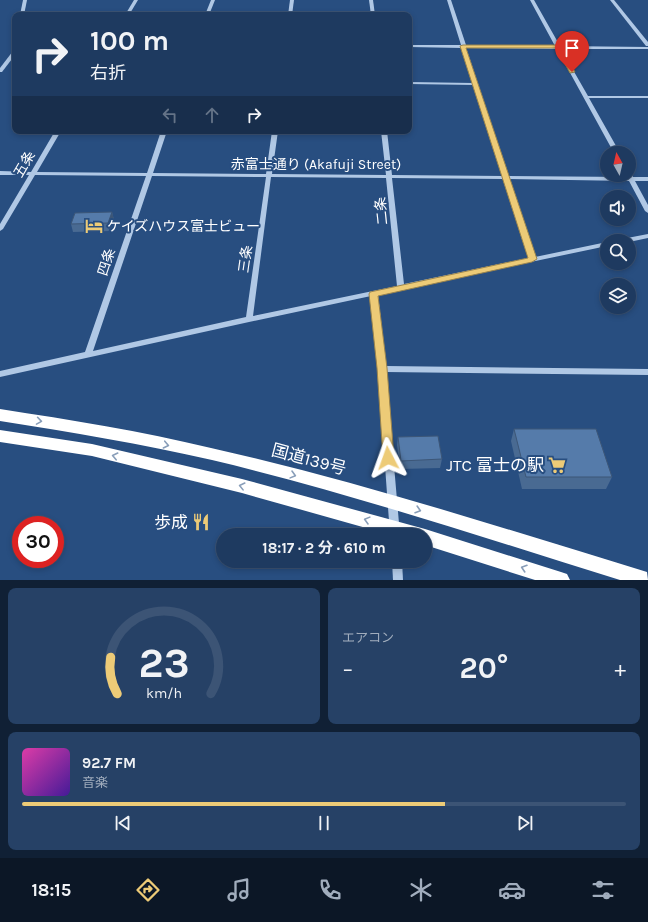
<!DOCTYPE html>
<html lang="ja">
<head>
<meta charset="utf-8">
<style>
  body { margin:0; font-family:Karla,"Noto Sans JP",sans-serif; background:#264166; color:#f1f3f6; height:100vh; display:flex; flex-direction:column; font-size:15px; white-space:nowrap }
  * { box-sizing:border-box; margin:0 }
  p { font-size:13px; color:#a1adbd }
  .icon { flex:none; width:22px; height:22px; fill:none; stroke:currentColor; stroke-width:2; stroke-linecap:round; stroke-linejoin:round }
  .map { position:relative; height:580px; overflow:hidden }
  .drawer { display:flex; flex-direction:column; gap:8px; padding:8px; background:#102035; flex:1 }
  .drawer>* { flex:none }
  .hud { position:absolute; left:12px; top:12px; width:400px; height:122px; border-radius:8px; box-shadow:0 2px 6px #0003,0 0 0 1px #3c5475; background:#1e3a60; color:#f1f3f6; overflow:hidden }
  .needle { width:26px; rotate:352deg }
  .controls { position:absolute; left:600px; top:146px; display:grid; gap:8px }
  .controls a { display:grid; place-items:center; width:36px; height:36px; border-radius:50%; background:#1e3a60; box-shadow:0 2px 6px #0003,0 0 0 1px #3c5475; font-size:20px }
  .speed { position:absolute; left:12px; top:516px; display:flex; gap:8px; font-size:20px; font-weight:700; text-align:center }
  .speed>* { display:grid; place-content:center; width:52px; height:52px; border-radius:50%; background:#1e3a60; box-shadow:0 2px 6px #0003,0 0 0 1px #3c5475; line-height:1 }
  .speed .limit { border:6px solid #d22; background:#fff; color:#111 }
  .pin { position:absolute; display:grid; place-items:center; width:34px; height:34px; color:#fff; margin:-41px -17px; border-radius:50% 50% 50% 0; rotate:-45deg; box-shadow:0 0 4px #0007 }
  .pin .icon { rotate:45deg }
  .me { position:absolute; width:44px; margin:-22px; rotate:356deg; stroke-linejoin:round; filter:drop-shadow(0 0 3px #0008) }
  .turn { display:flex; align-items:center; gap:14px; height:84px; padding:0 12px; font-size:18px }
  .turn .icon { width:52px; height:52px; stroke-width:2.5 }
  .turn b { display:block; font-size:28px; line-height:34px }
  .lanes { display:flex; align-items:center; height:38px; padding:0 12px; background:#0003; justify-content:center; gap:20px; direction:ltr }
  .lanes .off { opacity:.35 }
  .big { font-size:30px; font-weight:700; line-height:1.1 }
  .drawer .card { flex:1; display:flex; flex-direction:column; justify-content:center; gap:6px; min-width:0; padding:0 14px; border-radius:8px; background:#264166 }
  .drawer .dial { align-items:center; gap:0 }
  .dial svg { height:104px; overflow:visible; fill:none; stroke:#3c5475; stroke-width:7; stroke-linecap:round; text-anchor:middle }
  .dial text { fill:#f1f3f6; stroke:none }
  .song { display:flex; align-items:center; gap:12px }
  .cover { width:48px; height:48px; border-radius:6px; background:linear-gradient(135deg,hsl(320 70% 55%),hsl(260 70% 35%)) }
  .played { height:4px; border-radius:2px; background:linear-gradient(90deg,#edcb77 70%,#3c5475 70%) }
  .keys { display:flex; justify-content:space-around; direction:ltr }
  .heat { display:flex; justify-content:space-between; align-items:center; font-size:22px; direction:ltr }
  .drawer .tiles { flex:1; display:grid; gap:8px; grid-template-columns:1fr 1fr }
  .card:last-child { grid-column:span 2 }
  .trip { position:absolute; left:216px; top:528px; width:216px; height:40px; border-radius:20px; background:#1e3a60; box-shadow:0 2px 6px #0003,0 0 0 1px #3c5475; font-weight:700; line-height:40px; text-align:center }
  .tab-bar { display:flex; height:64px; justify-content:space-around; align-items:center; background:#0c1726; color:#a1adbd }
  .tab-bar .icon { width:28px; height:28px }
  .tab-bar .on { color:#edcb77 }
  .tab-bar b { font-size:18px; color:#f1f3f6 }
  .map>svg:first-child { display:block }
  .lines { fill:none; stroke-linecap:round; stroke-linejoin:round }
  .minor { fill:#b0c8e5; fill-rule:evenodd }
  .highway { fill:#fff; fill-rule:evenodd }
  .wall { fill:#496a92 }
  .shaded-wall { fill:#3c5677 }
  .building { fill:#557baa; stroke:#3c5677 }
  .oneway { stroke:#899eb9 }
  .route { fill:#edcb77; stroke:#9a844d }
  .labels { text-anchor:middle; stroke-width:4; stroke-linejoin:round; paint-order:stroke }
  .street-label { font-size:14px; fill:#fff; stroke:#284e80 }
  .poi-label { font-size:14px; fill:#fff; stroke:#284e80; text-anchor:start }
  .near-street-label { font-size:17px; fill:#fff; stroke:#284e80 }
  .near-poi-label { font-size:17px; fill:#fff; stroke:#284e80; text-anchor:end }
</style>
</head>
<body>
<div class="map">
<svg width="648" height="580" viewBox="0 0 648 580">
  <rect width="100%" height="100%" fill="#284e80"/>
  <g class="lines">
    <g class="minor">
      <polygon points="23,0 27,0 24,15 20,15"/>
      <polygon points="134,0 138,0 129,15 125,15"/>
      <polygon points="211,0 215,0 209,15 205,15"/>
      <polygon points="290,0 294,0 292,15 288,15"/>
      <polygon points="369,0 373,0 375,15 371,15"/>
      <path d="M447,0H451L466,45L555,46L530,0H534L560,46L648,47V49H561L588,96H648V98H589L620,153H614L557,49L466,48L508,176L628,177V175H632L633,177H648V181H635L648,205V213L645,211L629,181L509,179L535,257L607,242V246L378,294L386,366L648,369V375L386,372L400,535H390L378,369L371,296L249,322L0,377V371L85,352L146,176L35,175L3,229L0,231V224L29,175H0V171L31,172L55,131H61L37,172L147,173L161,131H167L153,173L266,174L272,131H278L272,174L386,175L381,131H387L392,175L503,176L474,85L409,84V82L473,83L462,48L409,47V45H461ZM152,176L266,177L246,317L93,351ZM271,177L386,178L397,286L253,316ZM392,178L504,179L528,258L404,284Z"/>
      <polygon points="610,0 614,0 648,42 648,46 646,46"/>
      <polygon points="13,51 15,51 15,55 2,72 0,72 0,68"/>
      <polygon points="648,234 648,238 629,242 619,241 622,239"/>
      <polygon points="392,561 402,561 403,580 393,580"/>
    </g>
    <g class="highway">
      <path d="M0,409C71,420 141,431 211,448C359,481 502,528 647,572L648,580H620C485,538 350,493 212,460C142,444 71,432 0,421Z"/>
      <polygon points="0,430 92,444 242,479 425,529 561,572 567,574 570,580 535,580 425,545 425,535 391,535 242,493 92,456 0,442"/>
    </g>
  </g>
  <g class="wall">
    <polygon points="112,212 114,220 110,231 73,232 71,224"/>
    <polygon points="514,429 612,477 606,489 522,489 511,441"/>
    <polygon points="398,437 442,459 440,468 400,469 397,445"/>
  </g>
  <polygon class="shaded-wall" points="112,212 114,220 110,231 108,223"/>
  <g class="building">
    <polygon points="112,212 108,223 71,224 75,213"/>
    <polygon points="514,429 596,429 612,477 526,477"/>
    <polygon points="438,436 442,459 401,461 398,437"/>
  </g>
  <defs><path id="oneway-chevron" d="M-2-3.5L2.5 0L-2 3.5" fill="none" stroke-width="1.6" stroke-linecap="round" stroke-linejoin="round"/></defs>
  <g class="oneway">
    <use href="#oneway-chevron" transform="translate(39 421) rotate(9)"/>
    <use href="#oneway-chevron" transform="translate(166 445) rotate(12)"/>
    <use href="#oneway-chevron" transform="translate(115 456) rotate(-167)"/>
    <use href="#oneway-chevron" transform="translate(293 475) rotate(15)"/>
    <use href="#oneway-chevron" transform="translate(242 486) rotate(-166)"/>
    <use href="#oneway-chevron" transform="translate(418 510) rotate(17)"/>
    <use href="#oneway-chevron" transform="translate(367 520) rotate(-165)"/>
    <use href="#oneway-chevron" transform="translate(524 568) rotate(-162)"/>
  </g>
  <polygon class="route" points="463,45 558,45 561,47 575,72 570,73 556,48 466,48 537,259 532,262 378,296 387,368 394,458 393,461 388,463 384,461 383,458 377,368 369,294 370,292 528,258 460,46"/>
  <defs>
    <g id="hotel-bare" transform="scale(1.38)"><path d="M-6-4.5h1.5V1H6V5H4.5V3h-9V5H-6ZM-4 0a1.8 1.8 0 1 1 3.6 0ZM.5 0V-2.5h3Q6-2.5 6 0Z" fill="#edcb77" stroke="#284e80" stroke-width="2.5" paint-order="stroke"/></g>
    <g id="supermarket-bare" transform="scale(1.38)"><path d="M-6-5.5h2.5l.6 2H6L4.5 2H-2.5L-4.4-4H-6ZM-1.5 3.2a1.3 1.3 0 1 0 .1 0ZM3 3.2a1.3 1.3 0 1 0 .1 0Z" fill="#edcb77" stroke="#284e80" stroke-width="2.5" paint-order="stroke"/></g>
    <g id="restaurant-bare" transform="scale(1.38)"><path d="M-5-6h1v4h1v-4h1v4h1v-4h1v5L-1.5 .5V6h-2V.5L-5-1ZM5-6V6H3V1.5H1.5Q1.5-4 5-6Z" fill="#edcb77" stroke="#284e80" stroke-width="2.5" paint-order="stroke"/></g>
  </defs>
  <g fill-rule="evenodd">
    <use href="#hotel-bare" x="94" y="226"/>
    <use href="#supermarket-bare" x="557" y="465"/>
    <use href="#restaurant-bare" x="201" y="522"/>
  </g>
  <g class="labels">
    <g class="street-label">
      <text transform="translate(24 164) rotate(-60)" y="5">五条</text>
      <text x="316" y="169">赤富士通り (Akafuji Street)</text>
      <text transform="translate(381 211) rotate(-96)" y="5">二条</text>
      <text transform="translate(245 259) rotate(-82)" y="5">三条</text>
      <text transform="translate(106 262) rotate(-72)" y="5">四条</text>
    </g>
    <g class="poi-label">
      <text x="107" y="231">ケイズハウス富士ビュー</text>
    </g>
    <g class="near-street-label">
      <text transform="translate(309 459) rotate(15)" y="6">国道139号</text>
    </g>
    <g class="near-poi-label">
      <text x="544" y="471">JTC 富士の駅</text>
      <text x="188" y="528">歩成</text>
    </g>
  </g>
</svg>
<div class="controls">
<a><svg class="needle" viewBox="-14 -14 28 28"><path d="M0-13l5 13h-10z" fill="#e53935"/><path d="M0 13l5-13h-10z" fill="#a1adbd"/></svg></a>
<a><svg class="icon" aria-label="sound" viewBox="0 0 24 24"><path d="M4 9h4l5-4v14l-5-4H4zM17 9q2 3 0 6"/></svg></a>
<a><svg class="icon" aria-label="search" viewBox="0 0 24 24"><circle cx="10" cy="10" r="6"/><path d="M15 15l6 6"/></svg></a>
<a><svg class="icon" aria-label="layers" viewBox="0 0 24 24"><path d="M12 4l9 5-9 5-9-5zM3 14l9 5 9-5"/></svg></a>
</div>
<div class="speed"><div class="limit">30</div></div>
<div class="pin" style="left:572px;top:72px;background:#d93025"><svg class="icon" aria-label="arrive" viewBox="0 0 24 24"><path d="M6 21V4h12l-3 4 3 4H6"/></svg></div>
<svg class="me" style="left:388px;top:458px" viewBox="-20 -20 40 40"><path d="M0-17L14 15 0 8-14 15z" fill="#edcb77" stroke="#fff" stroke-width="4"/></svg>
<div class="trip">18:17 · 2 分 · 610 m</div>
<div class="hud">
<div class="turn"><svg class="icon" aria-label="right" viewBox="0 0 24 24"><path d="M7 20v-9h11M14 6l5 5-5 5"/></svg><div><b>100 m</b>右折</div></div>
<div class="lanes"><svg class="icon off" aria-label="left" viewBox="0 0 24 24"><path d="M17 20v-9H6M10 6l-5 5 5 5"/></svg><svg class="icon off" aria-label="ahead" viewBox="0 0 24 24"><path d="M12 20V5M6 11l6-6 6 6"/></svg><svg class="icon" aria-label="right" viewBox="0 0 24 24"><path d="M7 20v-9h11M14 6l5 5-5 5"/></svg></div>
</div>
</div>
<section class="drawer">
<div class="tiles">
<div class="card dial"><svg viewBox="0 0 100 80">
<path d="M14 69A42 42 0 1 1 86 69"/>
<path d="M14 69A42 42 0 0 1 9 41" stroke="#edcb77"/>
<text x="50" y="56" font-size="32" font-weight="700">23</text>
<text x="50" y="72" font-size="11">km/h</text>
</svg></div>
<div class="card"><p>エアコン</p>
<div class="heat"><a>−</a><b class="big">20°</b><a>+</a></div>
</div>
<div class="card">
<div class="song"><i class="cover"></i><div><b>92.7 FM</b><p>音楽</p></div></div>
<div class="played"></div>
<div class="keys"><svg class="icon" aria-label="previous" viewBox="0 0 24 24"><path d="M18 5L8 12l10 7zM5 5v14"/></svg><svg class="icon" aria-label="pause" viewBox="0 0 24 24"><path d="M8 5v14M16 5v14"/></svg><svg class="icon" aria-label="next" viewBox="0 0 24 24"><path d="M6 5l10 7-10 7zM19 5v14"/></svg></div>
</div>
</div>
</section>
<nav class="tab-bar">
<b>18:15</b>
<svg class="icon on" aria-label="directions" viewBox="0 0 24 24"><path d="M12 3l9 9-9 9-9-9zM9 14v-3h6M13 9l2 2-2 2"/></svg>
<svg class="icon" aria-label="music" viewBox="0 0 24 24"><path d="M9 18V5l10-2v13"/><circle cx="6" cy="18" r="3"/><circle cx="16" cy="16" r="3"/></svg>
<svg class="icon" aria-label="phone" viewBox="0 0 24 24"><path d="M5 4h4l2 5-3 2q2 4 5 5l2-3 5 2v4C11 20 4 13 5 4z"/></svg>
<svg class="icon" aria-label="climate" viewBox="0 0 24 24"><path d="M12 3v18M4 7l16 10M4 17L20 7"/></svg>
<svg class="icon" aria-label="car" viewBox="0 0 24 24"><path d="M5 17H2v-5l4-1 3-4h7l3 4 3 1v5h-3M9 17h6M6 11h13"/><circle cx="7" cy="17" r="2"/><circle cx="17" cy="17" r="2"/></svg>
<svg class="icon" aria-label="filters" viewBox="0 0 24 24"><path d="M4 7h16M4 17h16"/><circle cx="9" cy="7" r="2"/><circle cx="15" cy="17" r="2"/></svg>
</nav>
</body>
</html>
